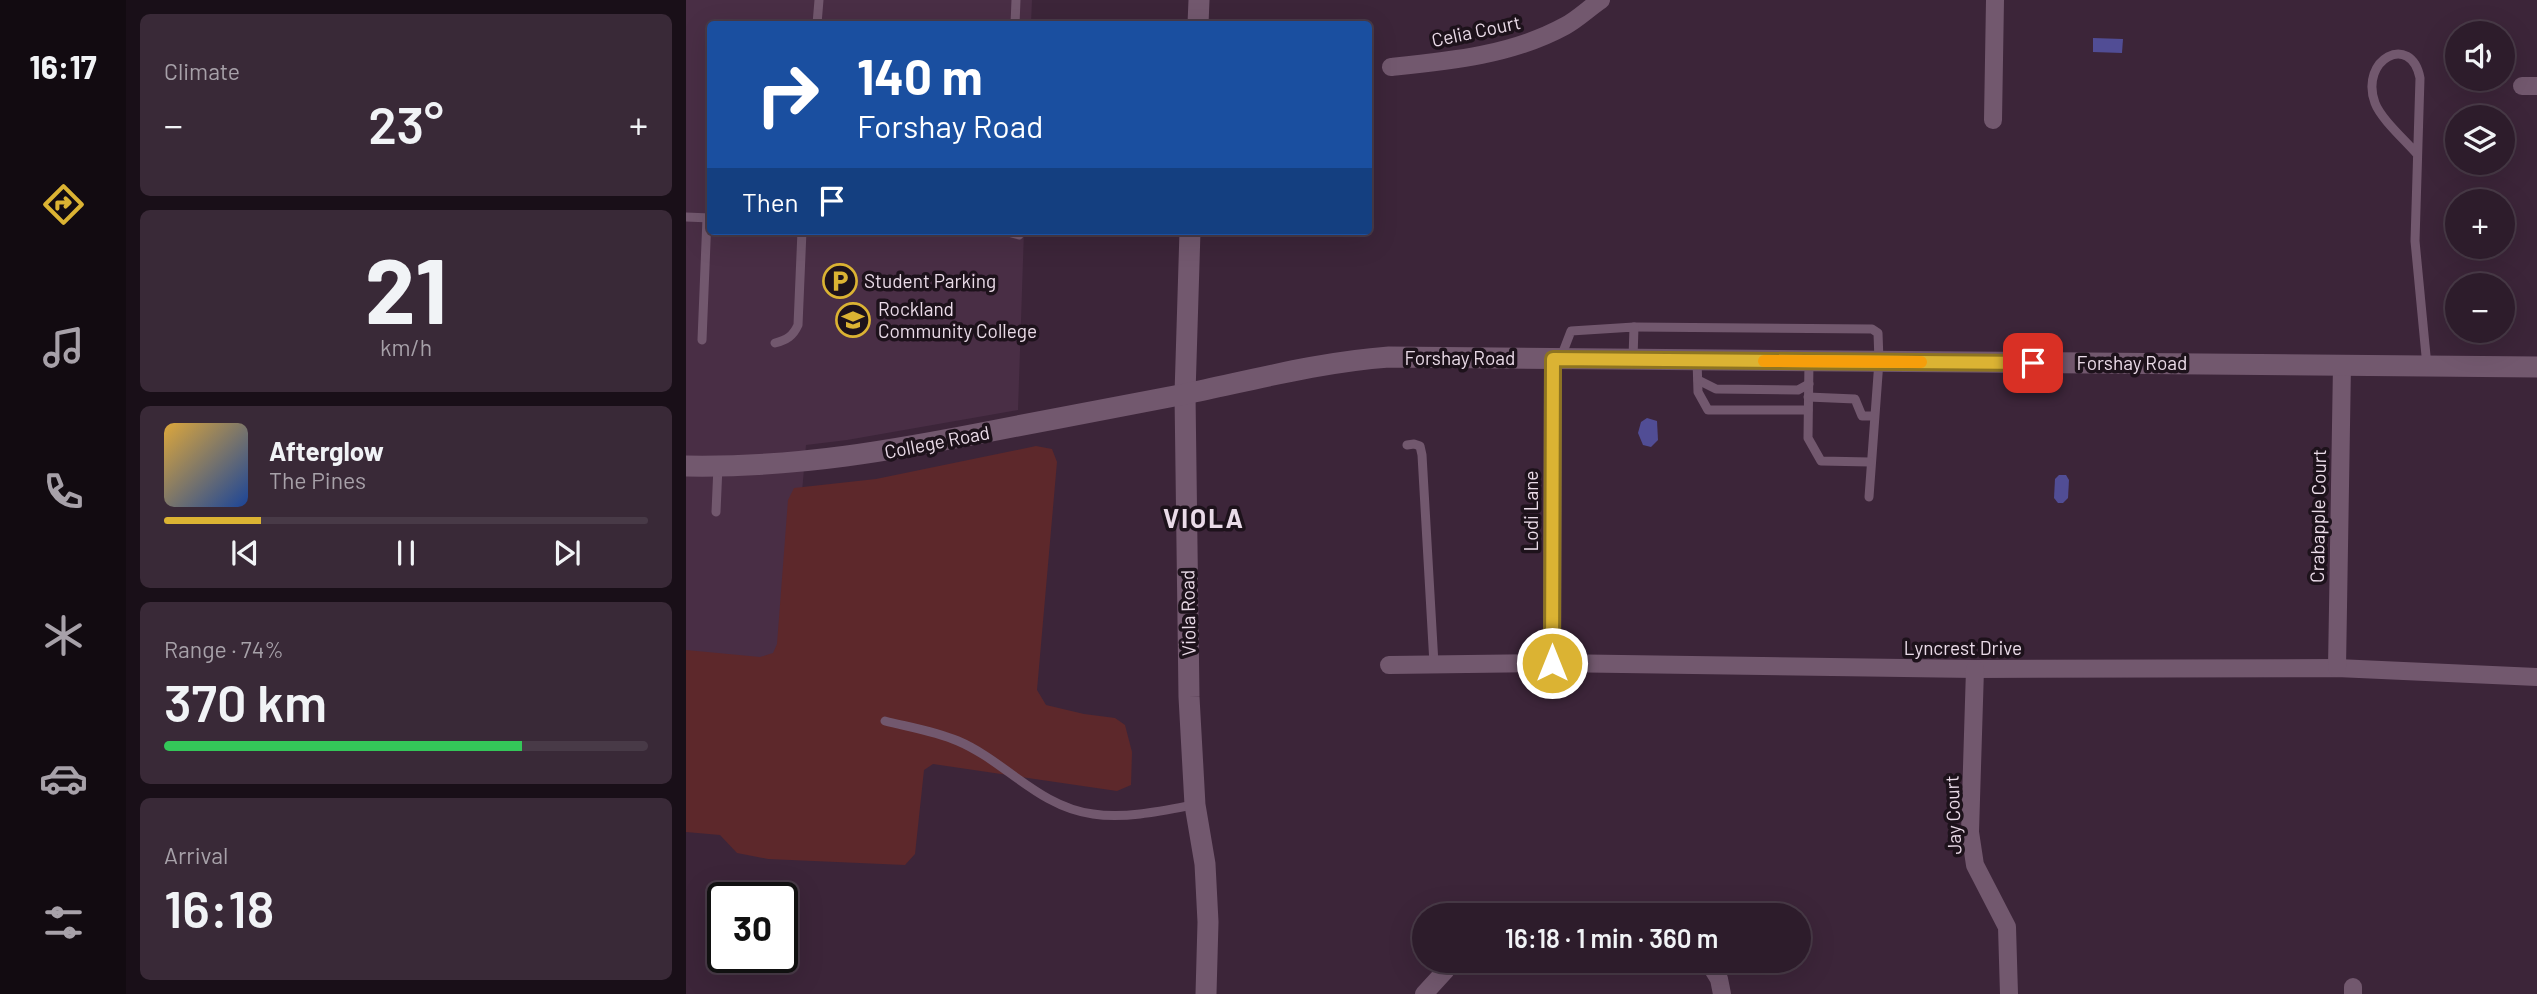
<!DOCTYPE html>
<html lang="en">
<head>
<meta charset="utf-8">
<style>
  body { margin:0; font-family:Barlow,sans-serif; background:#392937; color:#f1f3f6; height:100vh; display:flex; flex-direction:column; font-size:26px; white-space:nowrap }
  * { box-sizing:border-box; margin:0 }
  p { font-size:23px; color:#a7a1a9 }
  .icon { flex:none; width:38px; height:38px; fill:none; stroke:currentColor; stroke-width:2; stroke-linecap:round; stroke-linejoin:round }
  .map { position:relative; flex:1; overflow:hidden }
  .details { display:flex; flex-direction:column; gap:14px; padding:14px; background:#190f18; width:560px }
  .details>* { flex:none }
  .banner { position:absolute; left:21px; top:21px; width:665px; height:214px; border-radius:7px; box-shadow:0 7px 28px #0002,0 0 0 2px #483a47; background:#1a4fa0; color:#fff; overflow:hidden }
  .fabs { position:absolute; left:1759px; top:21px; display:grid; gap:14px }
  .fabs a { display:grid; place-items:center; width:70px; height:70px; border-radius:50%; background:#2d1c2b; box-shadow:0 7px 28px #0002,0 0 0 2px #483a47; font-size:35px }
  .speed { position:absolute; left:21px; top:882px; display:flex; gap:14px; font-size:35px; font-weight:700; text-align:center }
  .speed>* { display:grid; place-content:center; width:91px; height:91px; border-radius:50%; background:#2d1c2b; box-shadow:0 7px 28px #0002,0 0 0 2px #483a47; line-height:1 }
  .speed .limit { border:4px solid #111; border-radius:10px; background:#fff; color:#111 }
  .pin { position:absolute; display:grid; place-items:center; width:60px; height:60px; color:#fff; margin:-30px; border-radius:14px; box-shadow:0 4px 10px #0006 }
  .me { position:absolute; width:77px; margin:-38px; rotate:0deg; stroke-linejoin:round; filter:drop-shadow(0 0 5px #0008) }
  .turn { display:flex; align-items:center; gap:24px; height:147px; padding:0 35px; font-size:32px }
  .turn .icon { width:91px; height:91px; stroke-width:2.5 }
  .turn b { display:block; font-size:49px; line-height:60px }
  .then { display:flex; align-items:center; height:66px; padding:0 35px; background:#0003; gap:14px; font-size:26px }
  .big { font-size:52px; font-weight:600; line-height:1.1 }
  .details .card { flex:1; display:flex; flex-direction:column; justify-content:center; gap:10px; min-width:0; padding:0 24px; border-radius:10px; background:#392937 }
  .details .dial { align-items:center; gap:0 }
  .dial b { font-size:91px; line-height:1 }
  .song { display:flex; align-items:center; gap:21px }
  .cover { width:84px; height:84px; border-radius:10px; background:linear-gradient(135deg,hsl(40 70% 55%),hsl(220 70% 35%)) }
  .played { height:7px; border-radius:4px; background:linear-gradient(90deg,#dbb333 20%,#483a47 20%) }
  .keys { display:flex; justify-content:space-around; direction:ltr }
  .heat { display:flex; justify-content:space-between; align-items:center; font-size:38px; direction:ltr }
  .charge { height:10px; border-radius:5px; background:linear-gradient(90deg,#34c759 74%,#483a47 0) }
  .trip { position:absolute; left:726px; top:903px; width:399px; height:70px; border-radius:35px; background:#2d1c2b; box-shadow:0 7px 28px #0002,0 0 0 2px #483a47; font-weight:600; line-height:70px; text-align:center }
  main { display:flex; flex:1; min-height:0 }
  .menu { display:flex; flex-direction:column; width:126px; justify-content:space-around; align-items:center; background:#120b11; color:#a7a1a9 }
  .menu .icon { width:49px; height:49px }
  .menu .selected { color:#dbb333 }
  .menu b { font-size:32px; color:#f1f3f6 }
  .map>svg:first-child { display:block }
  .built { fill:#492e45 }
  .green { fill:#5d282b }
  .water { fill:#514d95 }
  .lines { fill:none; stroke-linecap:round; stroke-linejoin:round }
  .service { stroke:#72586e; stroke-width:9 }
  .minor { stroke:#72586e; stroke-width:18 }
  .tertiary { stroke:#72586e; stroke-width:21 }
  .route-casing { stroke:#8e7421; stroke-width:18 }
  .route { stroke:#dbb333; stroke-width:12 }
  .slow { stroke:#f59e0b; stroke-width:12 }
  .labels { text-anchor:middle; stroke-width:7; stroke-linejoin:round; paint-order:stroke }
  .street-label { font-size:19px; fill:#eadbe8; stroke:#1d121b }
  .poi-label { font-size:19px; fill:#eadbe8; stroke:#1d121b; text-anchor:start }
  .district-label { font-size:26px; font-weight:bold; letter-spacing:2px; fill:#eadbe8; stroke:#1d121b }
</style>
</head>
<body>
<main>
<nav class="menu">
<b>16:17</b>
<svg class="icon selected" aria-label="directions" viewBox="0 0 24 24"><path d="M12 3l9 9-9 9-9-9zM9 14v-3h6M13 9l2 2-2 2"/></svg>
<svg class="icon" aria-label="music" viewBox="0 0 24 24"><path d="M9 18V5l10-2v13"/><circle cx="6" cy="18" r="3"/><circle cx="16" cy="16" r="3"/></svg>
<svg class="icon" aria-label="phone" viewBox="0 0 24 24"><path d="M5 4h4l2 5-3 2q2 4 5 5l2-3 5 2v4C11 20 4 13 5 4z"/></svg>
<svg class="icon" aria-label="climate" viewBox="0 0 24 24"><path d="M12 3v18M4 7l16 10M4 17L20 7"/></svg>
<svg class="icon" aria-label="car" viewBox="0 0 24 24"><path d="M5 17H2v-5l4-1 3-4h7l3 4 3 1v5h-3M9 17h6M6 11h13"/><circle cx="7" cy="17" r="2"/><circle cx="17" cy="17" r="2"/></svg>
<svg class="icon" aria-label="filters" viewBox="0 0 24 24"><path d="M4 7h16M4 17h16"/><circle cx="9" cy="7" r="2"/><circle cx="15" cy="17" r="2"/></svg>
</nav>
<section class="details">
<div class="card"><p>Climate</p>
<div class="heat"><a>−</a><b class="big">23°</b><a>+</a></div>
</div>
<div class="card dial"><b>21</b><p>km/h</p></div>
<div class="card">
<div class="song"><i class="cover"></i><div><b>Afterglow</b><p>The Pines</p></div></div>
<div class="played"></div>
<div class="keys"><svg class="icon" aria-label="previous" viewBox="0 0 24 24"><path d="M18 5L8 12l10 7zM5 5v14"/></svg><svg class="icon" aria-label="pause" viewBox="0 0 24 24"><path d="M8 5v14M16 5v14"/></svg><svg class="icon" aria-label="next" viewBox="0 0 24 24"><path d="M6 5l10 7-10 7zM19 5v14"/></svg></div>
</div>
<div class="card"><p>Range · 74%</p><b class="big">370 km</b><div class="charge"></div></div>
<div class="card"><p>Arrival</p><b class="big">16:18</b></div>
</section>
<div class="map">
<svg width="1851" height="994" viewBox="0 0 1851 994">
  <rect width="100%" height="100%" fill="#3c2539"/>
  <polygon class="built" points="0,0 346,0 345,24 24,24 24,231 338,231 332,410 161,440 120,445 91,788 0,780"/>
  <polygon class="green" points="350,446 366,449 371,462 351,690 360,705 398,714 429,718 439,725 446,752 445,785 431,791 247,764 238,770 229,854 219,865 82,859 51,853 34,835 0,832 0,650 74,657 87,653 91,644 102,500 108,488 190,479"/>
  <g class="water">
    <polygon points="1407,38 1437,39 1436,53 1407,52"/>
    <polygon points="961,418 971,421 972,440 965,447 957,445 952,433 955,422"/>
    <polygon points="1373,475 1380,475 1383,480 1382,498 1377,503 1372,503 1368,498 1369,479"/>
  </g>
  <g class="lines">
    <g class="service">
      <polyline points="131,24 133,0"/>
      <polyline points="329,24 330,0"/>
      <path d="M1731,154C1719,140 1695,119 1689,103C1673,59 1725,32 1734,78L1729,241L1741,366"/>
      <polyline points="0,217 24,218"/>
      <polyline points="318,231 333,235"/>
      <polyline points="948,327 1186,329 1192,333 1193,361 1183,497"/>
      <polyline points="16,340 21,218"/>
      <path d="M89,343C101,340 107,336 112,325L116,231"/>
      <polyline points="875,357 885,331 948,327 947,358"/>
      <polyline points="1011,360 1012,392 1022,410 1122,410"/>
      <polyline points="1123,361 1122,438 1135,461 1184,462"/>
      <polyline points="1012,380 1030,389 1112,390 1123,384"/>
      <polyline points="1122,397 1169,399 1176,416 1188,416"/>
      <polyline points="721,445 728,444 734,446 736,455 748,664"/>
      <polyline points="30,512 32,466"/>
      <path d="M199,721C223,727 249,731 272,741C319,761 353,807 407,814C439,819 476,811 507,805"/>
    </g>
    <g class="minor">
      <path d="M705,67C764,61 826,55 879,26C892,19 903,8 915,0"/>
      <polyline points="1836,86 1851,86"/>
      <polyline points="1307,120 1309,0"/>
      <polyline points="866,663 867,359"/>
      <polyline points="703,665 866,663 1289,669 1651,668 1851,677"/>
      <polyline points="1651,668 1656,365"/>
      <polyline points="1289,669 1284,832 1289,865 1321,927 1323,994"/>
      <polyline points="1022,961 1033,979 1036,994"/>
      <polyline points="738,994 760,970"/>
      <polyline points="1667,994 1667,987"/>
    </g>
    <g class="tertiary">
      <polyline points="512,24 513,0"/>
      <polyline points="504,231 499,394 503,697 509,805 519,864 522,922 520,994"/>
      <path d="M0,466C111,468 209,450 316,429C377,417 439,406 499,394C567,380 634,362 703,357L1851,367"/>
    </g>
  </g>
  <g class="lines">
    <g class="route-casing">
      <polyline id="route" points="866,663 867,359 1347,363"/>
    </g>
    <use href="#route" class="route"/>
    <polyline class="slow" points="1078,361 1235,362"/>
  </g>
  <defs>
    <g id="parking-ring" transform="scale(1.75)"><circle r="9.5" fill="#1d121b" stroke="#dbb333" stroke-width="1.5"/><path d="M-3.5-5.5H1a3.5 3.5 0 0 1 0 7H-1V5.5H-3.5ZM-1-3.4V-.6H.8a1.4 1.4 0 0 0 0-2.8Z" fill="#dbb333"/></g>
    <g id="university-ring" transform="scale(1.75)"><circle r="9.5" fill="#1d121b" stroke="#dbb333" stroke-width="1.5"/><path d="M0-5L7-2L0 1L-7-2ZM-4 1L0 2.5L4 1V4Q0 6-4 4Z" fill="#dbb333"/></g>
  </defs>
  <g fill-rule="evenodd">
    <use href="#parking-ring" x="154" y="281"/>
    <use href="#university-ring" x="167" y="320"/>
  </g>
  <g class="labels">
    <g class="street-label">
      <text transform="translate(790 31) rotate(-12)" y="7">Celia Court</text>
      <text x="774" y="365">Forshay Road</text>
      <text x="1446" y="370">Forshay Road</text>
      <text transform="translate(251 442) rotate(-11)" y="7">College Road</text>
      <text transform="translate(845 511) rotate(-90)" y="7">Lodi Lane</text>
      <text transform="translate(1632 516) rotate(-89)" y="7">Crabapple Court</text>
      <text transform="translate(502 613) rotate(-91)" y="7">Viola Road</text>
      <text x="1277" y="655">Lyncrest Drive</text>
      <text transform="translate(1267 815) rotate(-92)" y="7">Jay Court</text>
    </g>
    <g class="poi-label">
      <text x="178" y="288">Student Parking</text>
      <text x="192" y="316">Rockland<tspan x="192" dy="22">Community College</tspan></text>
    </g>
    <g class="district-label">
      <text x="518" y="528">VIOLA</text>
    </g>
  </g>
</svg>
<div class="fabs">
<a><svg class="icon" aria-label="sound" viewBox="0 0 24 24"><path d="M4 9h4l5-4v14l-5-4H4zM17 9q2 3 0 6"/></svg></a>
<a><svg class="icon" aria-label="layers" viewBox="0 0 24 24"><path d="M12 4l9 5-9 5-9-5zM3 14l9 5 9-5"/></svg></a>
<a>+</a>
<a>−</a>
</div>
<div class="speed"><div class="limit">30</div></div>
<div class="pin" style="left:1347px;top:363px;background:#d93025"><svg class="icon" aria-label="arrive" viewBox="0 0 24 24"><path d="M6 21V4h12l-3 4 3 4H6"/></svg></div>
<svg class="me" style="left:866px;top:663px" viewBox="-20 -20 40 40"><circle r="17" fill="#dbb333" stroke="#fff" stroke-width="3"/><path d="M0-11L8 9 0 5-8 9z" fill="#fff"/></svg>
<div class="trip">16:18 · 1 min · 360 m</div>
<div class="banner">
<div class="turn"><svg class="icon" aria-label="right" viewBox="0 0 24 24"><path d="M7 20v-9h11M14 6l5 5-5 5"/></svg><div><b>140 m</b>Forshay Road</div></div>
<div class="then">Then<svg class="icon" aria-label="arrive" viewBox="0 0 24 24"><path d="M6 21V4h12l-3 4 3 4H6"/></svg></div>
</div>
</div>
</main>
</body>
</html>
